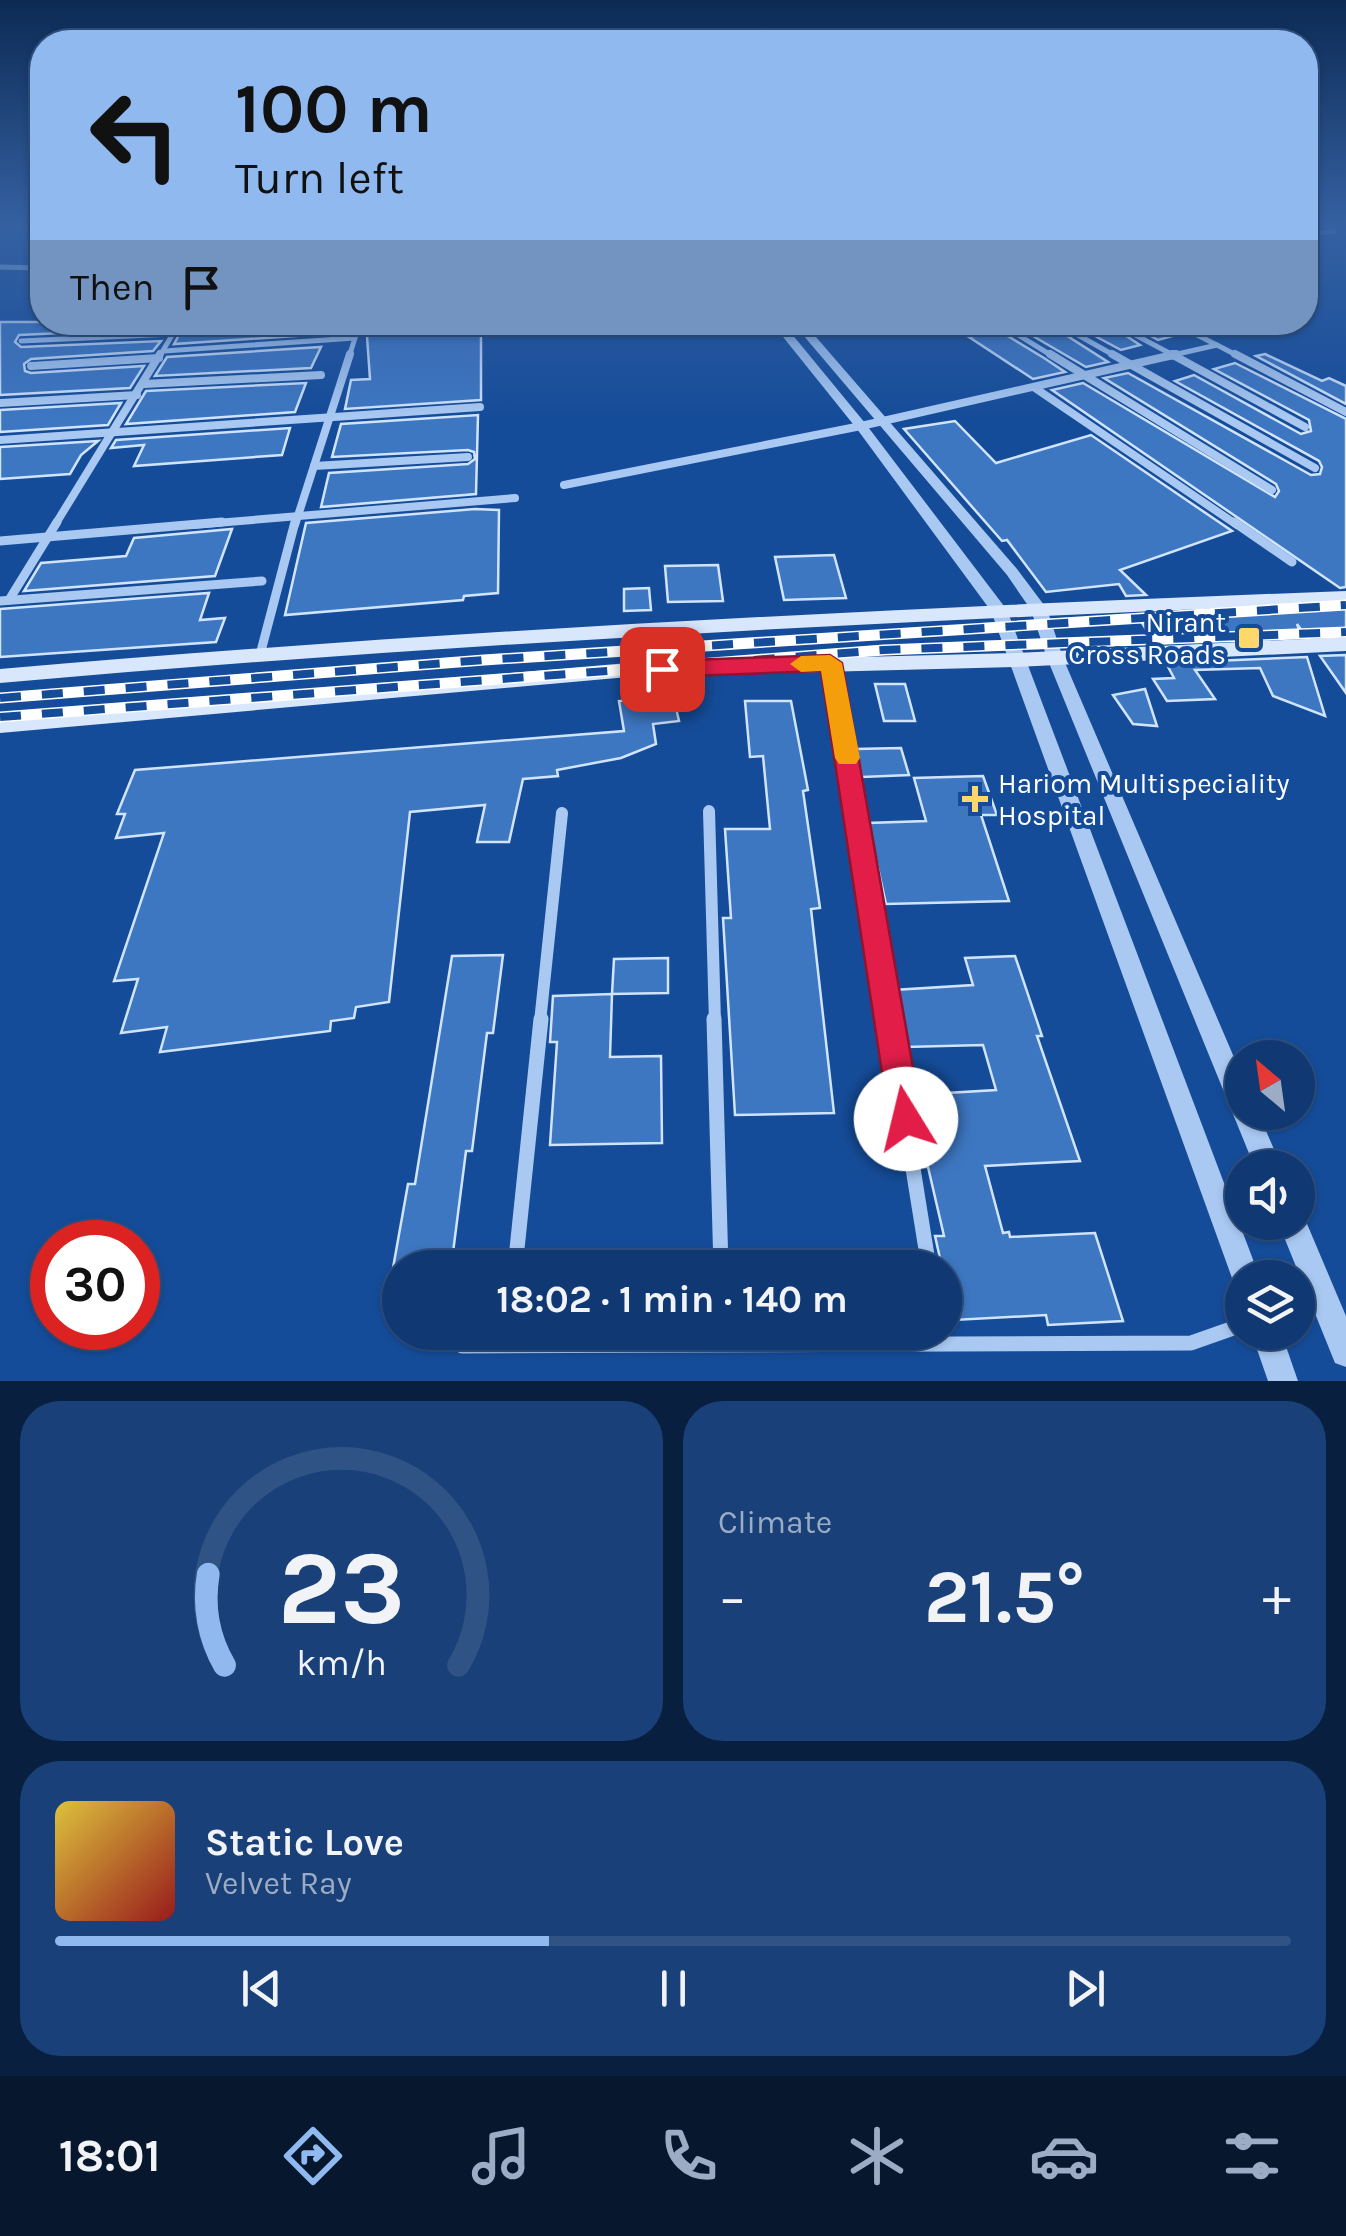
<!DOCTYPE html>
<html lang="en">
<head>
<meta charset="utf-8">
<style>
  body { margin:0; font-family:Karla,sans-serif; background:#194078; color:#f1f3f6; height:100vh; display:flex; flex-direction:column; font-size:38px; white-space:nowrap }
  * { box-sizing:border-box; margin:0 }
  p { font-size:32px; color:#9cacc4 }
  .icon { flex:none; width:55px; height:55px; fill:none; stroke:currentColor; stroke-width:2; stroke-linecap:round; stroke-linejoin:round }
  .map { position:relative; height:1381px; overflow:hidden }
  .drawer { display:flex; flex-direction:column; gap:20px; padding:20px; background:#091f3f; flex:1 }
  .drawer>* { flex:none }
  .guide { position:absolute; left:30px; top:30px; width:1288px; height:305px; border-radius:40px; box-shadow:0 2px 8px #0004,0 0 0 2px #305385; background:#90b9f0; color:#111; overflow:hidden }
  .needle { width:65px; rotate:331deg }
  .controls { position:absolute; left:1225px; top:1040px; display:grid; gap:20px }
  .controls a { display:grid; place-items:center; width:90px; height:90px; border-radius:50%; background:#103973; box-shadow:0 2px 8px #0004,0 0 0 2px #305385; font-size:50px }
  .speed { position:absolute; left:30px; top:1220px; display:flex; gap:20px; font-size:50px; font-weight:700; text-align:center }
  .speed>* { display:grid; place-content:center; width:130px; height:130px; border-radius:50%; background:#103973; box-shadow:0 2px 8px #0004,0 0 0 2px #305385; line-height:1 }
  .speed .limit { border:15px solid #d22; background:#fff; color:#111 }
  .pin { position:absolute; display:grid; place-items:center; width:85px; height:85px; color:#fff; margin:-42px; border-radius:20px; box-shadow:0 5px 15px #0006 }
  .me { position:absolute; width:110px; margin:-55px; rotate:351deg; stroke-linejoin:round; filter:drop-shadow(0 0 8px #0008) }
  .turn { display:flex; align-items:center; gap:35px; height:210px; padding:0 40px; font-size:45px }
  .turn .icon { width:130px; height:130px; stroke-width:2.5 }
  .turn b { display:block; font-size:70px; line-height:85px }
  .then { display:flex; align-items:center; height:95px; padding:0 40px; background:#0003; gap:20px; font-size:38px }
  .big { font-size:75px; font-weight:700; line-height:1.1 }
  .drawer .tile { flex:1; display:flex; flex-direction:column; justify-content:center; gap:15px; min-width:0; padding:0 35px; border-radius:40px; background:#194078 }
  .drawer .dial { align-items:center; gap:0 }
  .dial svg { height:260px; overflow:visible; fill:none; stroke:#305385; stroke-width:7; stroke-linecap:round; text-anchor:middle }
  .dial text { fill:#f1f3f6; stroke:none }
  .song { display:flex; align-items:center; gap:30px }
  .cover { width:120px; height:120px; border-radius:15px; background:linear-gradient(135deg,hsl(50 70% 55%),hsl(0 70% 35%)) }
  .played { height:10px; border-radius:5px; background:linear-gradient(90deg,#90b9f0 40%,#305385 40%) }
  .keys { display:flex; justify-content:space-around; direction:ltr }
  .heat { display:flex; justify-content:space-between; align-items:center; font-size:55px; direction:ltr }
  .drawer .tiles { flex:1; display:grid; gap:20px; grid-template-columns:1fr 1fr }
  .tile:last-child { grid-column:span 2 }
  .trip { position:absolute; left:382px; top:1250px; width:580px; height:100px; border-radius:50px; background:#103973; box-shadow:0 2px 8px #0004,0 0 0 2px #305385; font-weight:700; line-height:100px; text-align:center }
  .menu { display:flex; height:160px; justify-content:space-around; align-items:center; background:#06172e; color:#9cacc4 }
  .menu .icon { width:70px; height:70px }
  .menu .current { color:#90b9f0 }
  .menu b { font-size:45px; color:#f1f3f6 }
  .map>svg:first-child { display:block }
  .building { fill:#3d76c1; stroke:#d1e4fd; stroke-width:2.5 }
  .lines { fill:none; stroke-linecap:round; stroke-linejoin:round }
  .minor-far4 { stroke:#a9c9f2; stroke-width:5 }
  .minor-far3 { stroke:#a9c9f2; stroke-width:8 }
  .minor-far2 { stroke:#a9c9f2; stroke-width:9 }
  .minor-far1 { stroke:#a9c9f2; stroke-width:12 }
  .minor { stroke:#a9c9f2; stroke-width:15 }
  .tertiary { fill:#a9c9f2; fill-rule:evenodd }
  .secondary { fill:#d8e7fc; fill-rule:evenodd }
  .rail-casing { stroke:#fff; stroke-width:11 }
  .rail { stroke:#154c99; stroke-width:8; stroke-dasharray:21; stroke-linecap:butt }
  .route { fill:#e11d48; stroke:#92132f; stroke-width:2.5 }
  .slow { fill:#f59e0b }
  .poi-dot { fill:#ffd76a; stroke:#154c99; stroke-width:4 }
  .labels { text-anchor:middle; stroke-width:8; stroke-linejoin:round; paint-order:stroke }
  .poi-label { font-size:28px; fill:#fff; stroke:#154c99; text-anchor:end }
</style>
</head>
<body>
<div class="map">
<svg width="1346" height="1381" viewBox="0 0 1346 1381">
  <rect width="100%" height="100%" fill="#154c99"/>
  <g class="building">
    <polygon points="0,322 172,322 169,328 19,335 15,342 21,347 161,341 153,351 31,359 24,364 25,371 31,373 144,366 130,388 0,395"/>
    <polygon points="186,322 328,322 325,334 174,344"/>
    <polygon points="366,322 481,322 481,400 345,409 351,380 370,379"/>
    <polygon points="1025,322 1050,325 1108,362 1086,367 1014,325"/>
    <polygon points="1069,322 1105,322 1140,345 1121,350"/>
    <polygon points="1125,322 1165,322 1180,334 1158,340"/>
    <polygon points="998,330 1044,358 1065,372 1033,379 969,337"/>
    <polygon points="321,347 311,368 155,376 167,357"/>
    <polygon points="1265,354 1322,381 1329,378 1346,386 1346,404 1256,356"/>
    <polygon points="1235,363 1346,419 1346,587 1340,588 1052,390 1083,383 1275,497 1279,491 1276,484 1104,378 1128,373 1311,475 1320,474 1322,467 1319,461 1175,381 1194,375 1301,434 1311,431 1309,420 1214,369"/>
    <polygon points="306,383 295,412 126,424 146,391"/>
    <polygon points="121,403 108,425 0,432 0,410"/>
    <polygon points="478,415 476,494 321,507 329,473 468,464 475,459 474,452 468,450 332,457 341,424"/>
    <polygon points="955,421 996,463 1091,435 1232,531 1120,570 1146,595 1126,596 1119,584 1046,592 1007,540 1002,541 904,429"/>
    <polygon points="290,428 282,455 134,466 144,445 111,448 116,440"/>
    <polygon points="98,441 81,455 70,474 0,479 0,447"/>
    <polygon points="475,509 499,510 498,593 464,596 463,600 285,615 306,523"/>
    <polygon points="232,529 215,576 24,591 41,563 126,556 134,538"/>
    <polygon points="834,555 846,598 784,600 775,557"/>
    <polygon points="718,565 723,601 668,602 665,566"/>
    <polygon points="649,588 651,610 624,611 624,589"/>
    <polygon points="209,593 200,620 225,618 216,642 0,657 0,609"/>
    <polygon points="1346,607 1346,633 1305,635 1297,624 1301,635 1154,643 1138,616"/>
    <polygon points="1346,655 1346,693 1320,656"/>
    <polygon points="1307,657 1325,716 1273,696 1260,668 1195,670 1215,699 1167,701 1153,679 1174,678 1166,663"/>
    <polygon points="875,684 905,684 915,721 884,721"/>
    <polygon points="1145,689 1157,726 1133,724 1113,695"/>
    <polygon points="673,695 679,721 653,724 656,744 621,758 557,770 558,776 523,779 509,842 477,842 485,805 410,812 389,1002 356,1007 354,1018 331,1021 330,1031 160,1052 167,1027 121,1033 138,979 114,981 164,833 116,838 125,814 117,814 135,770 624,731 619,701"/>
    <polygon points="745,701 791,701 808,790 803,791 820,908 811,909 834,1113 735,1115 723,918 731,918 725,829 770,829 763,756 750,757"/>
    <polygon points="901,748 909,775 862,777 856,749"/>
    <polygon points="983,776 997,815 981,815 1009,901 886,904 868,823 926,821 914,778"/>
    <polygon points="503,955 493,1033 487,1033 472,1151 466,1151 451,1268 393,1268 408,1184 415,1184 452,956"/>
    <polygon points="1015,956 1042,1036 1037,1036 1080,1161 985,1166 1003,1233 1009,1232 1010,1237 1095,1233 1123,1321 1048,1325 1046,1315 954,1320 935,1236 944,1236 928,1167 924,1167 913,1095 996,1090 983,1045 905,1047 894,990 973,985 965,958"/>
    <polygon points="668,958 668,993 612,994 614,959"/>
    <polygon points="612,994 610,1057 661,1056 662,1143 550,1145 557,1042 550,1042 553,996"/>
  </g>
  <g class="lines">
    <g class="minor-far4">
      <polyline points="1305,235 1334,231"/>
      <polyline points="0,267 42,268"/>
      <polyline points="997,322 1054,357"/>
      <polyline points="1055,322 1117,357"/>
      <polyline points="1111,322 1173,355 1217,345 1171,322"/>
      <polyline points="21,341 173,334"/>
      <polyline points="1217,345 1240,357"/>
      <polyline points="164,351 355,338"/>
      <polyline points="159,357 180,322"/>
      <polyline points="349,357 360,322"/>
      <polyline points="1165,357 1176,357"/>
    </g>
    <g class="minor-far3">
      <polyline points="1050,354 1272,490"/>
      <polyline points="1112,354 1315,468"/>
      <polyline points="1172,354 1176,354"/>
      <polyline points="1235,354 1346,412"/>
      <polyline points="31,366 159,358"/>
      <polyline points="144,384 321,375"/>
      <polyline points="1035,388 1237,525"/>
      <polyline points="0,403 137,395"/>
      <polyline points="0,440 480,407"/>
      <polyline points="314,466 468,457"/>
      <polyline points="564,485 861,426 1173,355 1305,427"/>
      <polyline points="55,525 160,354"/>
      <polyline points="192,525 515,498"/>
      <polyline points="295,525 350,354"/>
    </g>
    <g class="minor-far2">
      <polyline points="1234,522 1292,562"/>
      <polyline points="0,541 222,522"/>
      <polyline points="9,600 57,522"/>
      <polyline points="0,601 262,581"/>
      <polyline points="261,651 295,522"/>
      <polyline points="831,663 844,742"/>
    </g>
    <g class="minor-far1">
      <polyline points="843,739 889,1022"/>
      <polyline points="709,811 715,1022"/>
      <polyline points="540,1022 562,813"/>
    </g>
    <g class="minor">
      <polyline points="714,1019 721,1268"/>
      <polyline points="889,1019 929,1268"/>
      <polyline points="515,1268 541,1019"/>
      <polyline points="462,1346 1191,1343 1242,1325"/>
    </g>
    <g class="tertiary">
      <polygon points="771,322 782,322 865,423 1007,610 1260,1278 1242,1278 1242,1291 1236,1288 1232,1278 991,611 857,429"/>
      <polygon points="792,322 803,322 1017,569 1047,609 1063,658 1242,1076 1242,1112 1258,1112 1282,1168 1255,1168 1047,658 1031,610 1007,575"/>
      <polygon points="1298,1210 1302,1212 1346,1316 1346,1367 1335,1363 1278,1222 1298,1222"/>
      <polygon points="1251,1332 1281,1332 1298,1381 1268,1381"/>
    </g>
    <g class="secondary">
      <path d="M1346,591V603C897,621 448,643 0,683V669C448,630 897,608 1346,591Z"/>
      <polygon points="1346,637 1346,651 1015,667 628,677 0,733 0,717 628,663 1015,653"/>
    </g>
    <g class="rail-casing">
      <g id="rail">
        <polyline points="0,698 484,660 1346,605"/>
        <polyline points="0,717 884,650 1346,632"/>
      </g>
    </g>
    <use href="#rail" class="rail"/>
  </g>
  <linearGradient id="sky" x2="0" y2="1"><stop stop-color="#0c2a54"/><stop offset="0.54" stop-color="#3561a2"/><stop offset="1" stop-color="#3561a2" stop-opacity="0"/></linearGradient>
  <rect width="1346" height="418" fill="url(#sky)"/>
  <polygon class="route" points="830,655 842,663 922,1119 917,1131 906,1136 894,1131 889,1119 821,671 662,677 651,669 662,661"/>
  <polygon class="slow" points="830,655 842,663 860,758 856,764 839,764 835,758 821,671 801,672 790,664 801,656"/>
  <g class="poi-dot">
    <rect x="1237" y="626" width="24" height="24" rx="5"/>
    <path d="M970 784h10v10h10v10h-10v10h-10v-10h-10v-10h10z"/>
  </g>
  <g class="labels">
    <g class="poi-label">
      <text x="1226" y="632">Nirant<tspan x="1226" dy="32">Cross Roads</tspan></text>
      <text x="998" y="793" text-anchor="start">Hariom Multispeciality<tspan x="998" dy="32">Hospital</tspan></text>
    </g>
  </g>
</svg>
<div class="controls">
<a><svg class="needle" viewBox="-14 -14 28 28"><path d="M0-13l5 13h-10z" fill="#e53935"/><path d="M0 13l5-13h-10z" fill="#9cacc4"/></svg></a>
<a><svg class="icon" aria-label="sound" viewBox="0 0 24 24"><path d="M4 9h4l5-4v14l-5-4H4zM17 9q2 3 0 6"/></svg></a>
<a><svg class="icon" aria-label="layers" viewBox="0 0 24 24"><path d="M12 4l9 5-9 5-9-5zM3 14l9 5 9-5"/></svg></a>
</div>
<div class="speed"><div class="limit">30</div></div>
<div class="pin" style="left:662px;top:669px;background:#d93025"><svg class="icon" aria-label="arrive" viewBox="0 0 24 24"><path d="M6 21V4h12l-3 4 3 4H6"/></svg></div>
<svg class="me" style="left:906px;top:1119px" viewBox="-20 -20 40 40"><circle r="19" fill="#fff"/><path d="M0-13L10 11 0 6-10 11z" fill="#e11d48"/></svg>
<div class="trip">18:02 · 1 min · 140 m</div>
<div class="guide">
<div class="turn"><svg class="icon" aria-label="left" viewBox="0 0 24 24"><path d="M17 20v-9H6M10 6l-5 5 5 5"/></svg><div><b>100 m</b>Turn left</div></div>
<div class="then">Then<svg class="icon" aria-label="arrive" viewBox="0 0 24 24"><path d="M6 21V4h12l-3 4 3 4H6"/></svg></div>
</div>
</div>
<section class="drawer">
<div class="tiles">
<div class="tile dial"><svg viewBox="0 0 100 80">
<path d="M14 69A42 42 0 1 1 86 69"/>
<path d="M14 69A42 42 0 0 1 9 41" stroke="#90b9f0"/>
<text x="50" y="56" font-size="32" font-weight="700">23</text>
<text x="50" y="72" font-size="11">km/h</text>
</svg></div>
<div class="tile"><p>Climate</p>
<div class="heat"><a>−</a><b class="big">21.5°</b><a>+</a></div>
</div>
<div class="tile">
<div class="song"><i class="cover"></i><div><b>Static Love</b><p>Velvet Ray</p></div></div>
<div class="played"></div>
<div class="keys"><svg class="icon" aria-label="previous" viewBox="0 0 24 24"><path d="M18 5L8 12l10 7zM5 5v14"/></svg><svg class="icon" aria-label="pause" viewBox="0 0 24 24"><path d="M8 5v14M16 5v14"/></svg><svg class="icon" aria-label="next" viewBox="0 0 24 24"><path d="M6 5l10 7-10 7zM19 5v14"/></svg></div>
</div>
</div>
</section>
<nav class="menu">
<b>18:01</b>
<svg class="icon current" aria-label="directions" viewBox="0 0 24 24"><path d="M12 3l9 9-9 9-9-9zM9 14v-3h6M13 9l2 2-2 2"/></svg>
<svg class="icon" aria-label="music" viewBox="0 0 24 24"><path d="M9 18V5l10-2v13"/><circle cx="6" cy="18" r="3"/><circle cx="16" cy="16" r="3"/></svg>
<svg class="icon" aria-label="phone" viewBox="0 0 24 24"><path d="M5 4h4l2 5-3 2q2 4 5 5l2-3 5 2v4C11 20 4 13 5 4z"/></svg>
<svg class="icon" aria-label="climate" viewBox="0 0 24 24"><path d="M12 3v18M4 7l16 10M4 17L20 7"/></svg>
<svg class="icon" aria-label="car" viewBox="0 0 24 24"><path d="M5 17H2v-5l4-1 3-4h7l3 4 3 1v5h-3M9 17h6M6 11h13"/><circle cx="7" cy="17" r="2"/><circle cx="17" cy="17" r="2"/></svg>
<svg class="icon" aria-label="filters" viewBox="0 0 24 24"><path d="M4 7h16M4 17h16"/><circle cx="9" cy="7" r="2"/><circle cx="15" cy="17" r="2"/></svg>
</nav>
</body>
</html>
